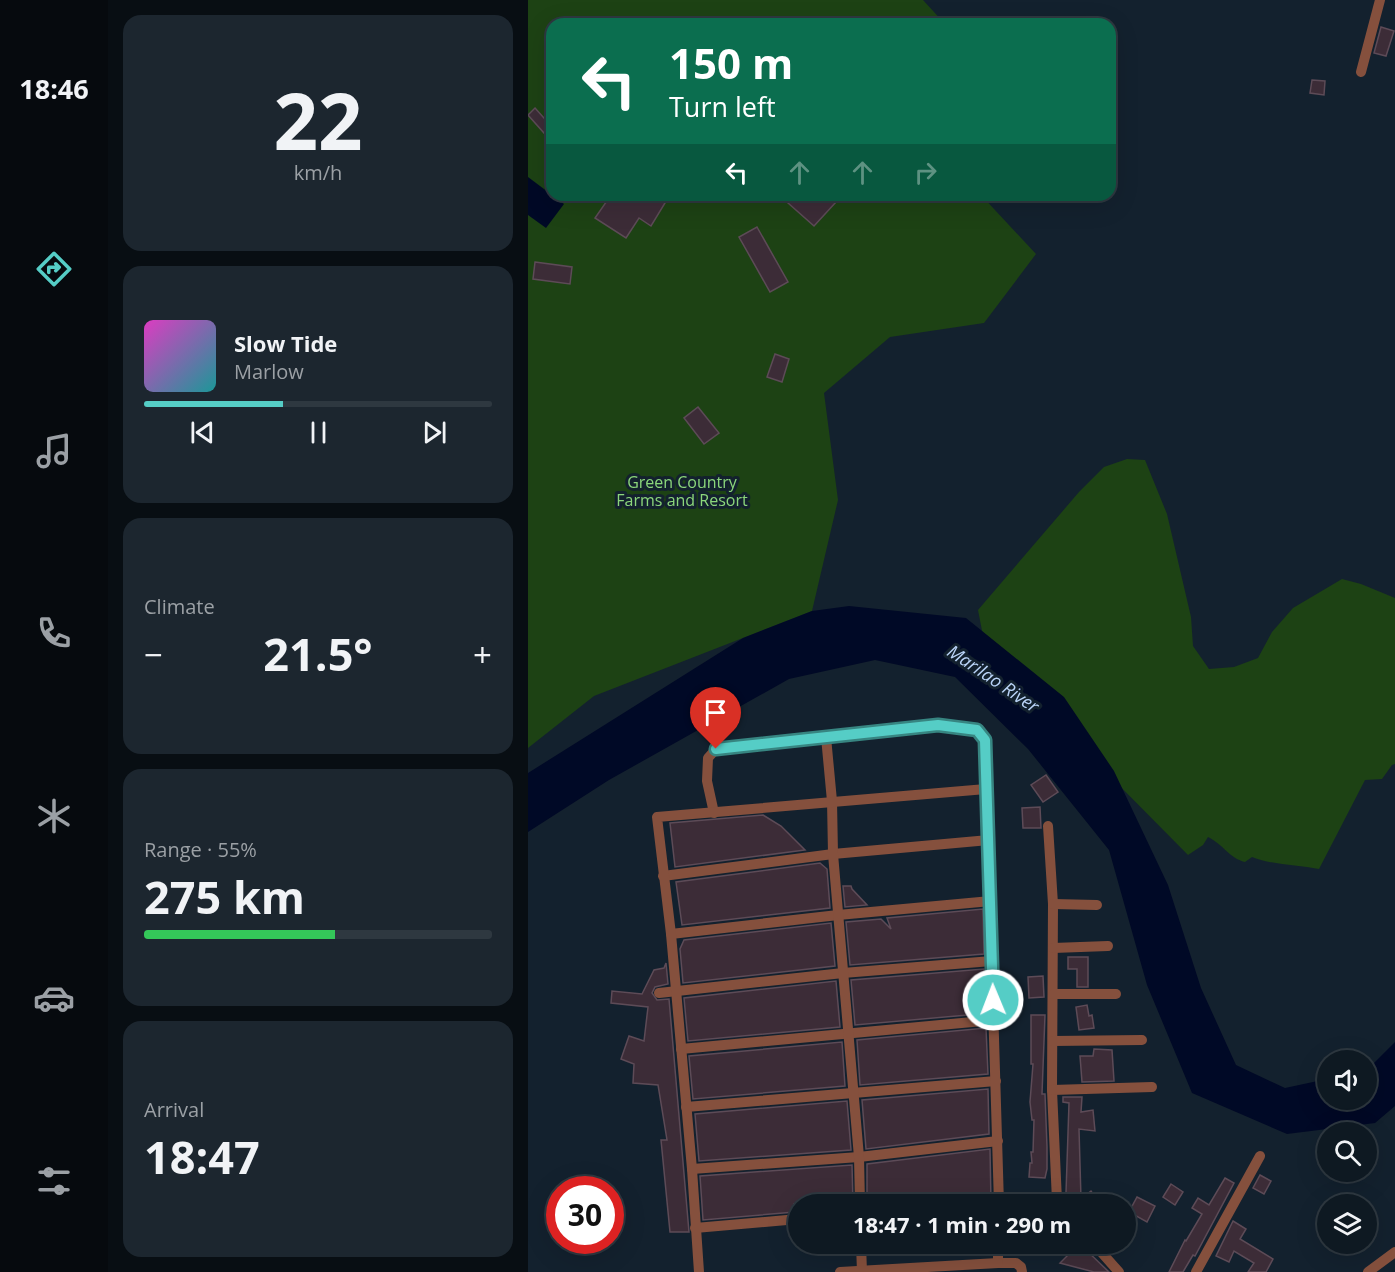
<!DOCTYPE html>
<html lang="en">
<head>
<meta charset="utf-8">
<style>
  body { margin:0; font-family:"Open Sans",sans-serif; background:#1c262f; color:#f1f3f6; height:100vh; display:flex; flex-direction:column; font-size:22px; white-space:nowrap }
  * { box-sizing:border-box; margin:0 }
  p { font-size:20px; color:#9ba0a5 }
  .icon { flex:none; width:33px; height:33px; fill:none; stroke:currentColor; stroke-width:2; stroke-linecap:round; stroke-linejoin:round }
  .map { position:relative; flex:1; overflow:hidden }
  .drawer { display:flex; flex-direction:column; gap:15px; padding:15px; background:#080e13; width:420px }
  .drawer>* { flex:none }
  .hud { position:absolute; left:18px; top:18px; width:570px; height:183px; border-radius:18px; box-shadow:0 6px 24px #0002,0 0 0 2px #2e3840; background:#0b6e4f; color:#fff; overflow:hidden }
  .fabs { position:absolute; left:789px; top:1050px; display:grid; gap:12px }
  .fabs a { display:grid; place-items:center; width:60px; height:60px; border-radius:50%; background:#0e1922; box-shadow:0 6px 24px #0002,0 0 0 2px #2e3840; font-size:30px }
  .speed { position:absolute; left:18px; top:1176px; display:flex; gap:12px; font-size:30px; font-weight:700; text-align:center }
  .speed>* { display:grid; place-content:center; width:78px; height:78px; border-radius:50%; background:#0e1922; box-shadow:0 6px 24px #0002,0 0 0 2px #2e3840; line-height:1 }
  .speed .limit { border:9px solid #d22; background:#fff; color:#111 }
  .pin { position:absolute; display:grid; place-items:center; width:51px; height:51px; color:#fff; margin:-62px -26px; border-radius:50% 50% 50% 0; rotate:-45deg; box-shadow:0 0 6px #0007 }
  .pin .icon { rotate:45deg }
  .me { position:absolute; width:66px; margin:-33px; rotate:359deg; stroke-linejoin:round; filter:drop-shadow(0 0 4px #0008) }
  .turn { display:flex; align-items:center; gap:21px; height:126px; padding:0 24px; font-size:27px }
  .turn .icon { width:78px; height:78px; stroke-width:2.5 }
  .turn b { display:block; font-size:42px; line-height:51px }
  .lanes { display:flex; align-items:center; height:57px; padding:0 24px; background:#0003; justify-content:center; gap:30px; direction:ltr }
  .lanes .off { opacity:.35 }
  .big { font-size:45px; font-weight:700; line-height:1.1 }
  .drawer .card { flex:1; display:flex; flex-direction:column; justify-content:center; gap:9px; min-width:0; padding:0 21px; border-radius:18px; background:#1c262f }
  .drawer .dial { align-items:center; gap:0 }
  .dial b { font-size:78px; line-height:1 }
  .song { display:flex; align-items:center; gap:18px }
  .cover { width:72px; height:72px; border-radius:9px; background:linear-gradient(135deg,hsl(310 70% 55%),hsl(180 70% 35%)) }
  .played { height:6px; border-radius:3px; background:linear-gradient(90deg,#55cdc6 40%,#2e3840 40%) }
  .keys { display:flex; justify-content:space-around; direction:ltr }
  .heat { display:flex; justify-content:space-between; align-items:center; font-size:33px; direction:ltr }
  .charge { height:9px; border-radius:4px; background:linear-gradient(90deg,#34c759 55%,#2e3840 0) }
  .trip { position:absolute; left:260px; top:1194px; width:348px; height:60px; border-radius:30px; background:#0e1922; box-shadow:0 6px 24px #0002,0 0 0 2px #2e3840; font-weight:700; line-height:60px; text-align:center }
  main { display:flex; flex:1; min-height:0 }
  .menu { display:flex; flex-direction:column; width:108px; justify-content:space-around; align-items:center; background:#060a0e; color:#9ba0a5 }
  .menu .icon { width:42px; height:42px }
  .menu .selected { color:#55cdc6 }
  .menu b { font-size:27px; color:#f1f3f6 }
  .map>svg:first-child { display:block }
  .green { fill:#1d4214 }
  .water { fill:#000926 }
  .building { fill:#3c2c37; stroke:#5d4b57; stroke-width:1.5 }
  .lines { fill:none; stroke-linecap:round; stroke-linejoin:round }
  .minor { stroke:#85503d; stroke-width:10 }
  .route-casing { stroke:#378581; stroke-width:15 }
  .route { stroke:#55cdc6; stroke-width:10 }
  .labels { text-anchor:middle; stroke-width:6; stroke-linejoin:round; paint-order:stroke }
  .park-label { font-size:16px; fill:#8bd67b; stroke:#13212e }
  .water-label { font-size:18px; font-style:italic; fill:#bad4f8; stroke:#13212e }
</style>
</head>
<body>
<main>
<nav class="menu">
<b>18:46</b>
<svg class="icon selected" aria-label="directions" viewBox="0 0 24 24"><path d="M12 3l9 9-9 9-9-9zM9 14v-3h6M13 9l2 2-2 2"/></svg>
<svg class="icon" aria-label="music" viewBox="0 0 24 24"><path d="M9 18V5l10-2v13"/><circle cx="6" cy="18" r="3"/><circle cx="16" cy="16" r="3"/></svg>
<svg class="icon" aria-label="phone" viewBox="0 0 24 24"><path d="M5 4h4l2 5-3 2q2 4 5 5l2-3 5 2v4C11 20 4 13 5 4z"/></svg>
<svg class="icon" aria-label="climate" viewBox="0 0 24 24"><path d="M12 3v18M4 7l16 10M4 17L20 7"/></svg>
<svg class="icon" aria-label="car" viewBox="0 0 24 24"><path d="M5 17H2v-5l4-1 3-4h7l3 4 3 1v5h-3M9 17h6M6 11h13"/><circle cx="7" cy="17" r="2"/><circle cx="17" cy="17" r="2"/></svg>
<svg class="icon" aria-label="filters" viewBox="0 0 24 24"><path d="M4 7h16M4 17h16"/><circle cx="9" cy="7" r="2"/><circle cx="15" cy="17" r="2"/></svg>
</nav>
<section class="drawer">
<div class="card dial"><b>22</b><p>km/h</p></div>
<div class="card">
<div class="song"><i class="cover"></i><div><b>Slow Tide</b><p>Marlow</p></div></div>
<div class="played"></div>
<div class="keys"><svg class="icon" aria-label="previous" viewBox="0 0 24 24"><path d="M18 5L8 12l10 7zM5 5v14"/></svg><svg class="icon" aria-label="pause" viewBox="0 0 24 24"><path d="M8 5v14M16 5v14"/></svg><svg class="icon" aria-label="next" viewBox="0 0 24 24"><path d="M6 5l10 7-10 7zM19 5v14"/></svg></div>
</div>
<div class="card"><p>Climate</p>
<div class="heat"><a>−</a><b class="big">21.5°</b><a>+</a></div>
</div>
<div class="card"><p>Range · 55%</p><b class="big">275 km</b><div class="charge"></div></div>
<div class="card"><p>Arrival</p><b class="big">18:47</b></div>
</section>
<div class="map">
<svg width="867" height="1272" viewBox="0 0 867 1272">
  <rect width="100%" height="100%" fill="#13212e"/>
  <g class="green">
    <polygon points="0,0 395,0 417,24 24,24 24,195 453,195 508,254 456,323 362,337 296,393 310,500 284,611 66,696 0,748"/>
    <path d="M599,459L617,460L639,514L663,617L665,646L681,669L706,667L730,658L744,632L765,608L814,579L833,584L867,598V764L864,765L854,779L837,780L791,869C769,865 745,865 724,857L717,862C701,858 696,845 680,837L675,845L660,855L568,762L457,646L450,610L551,492L576,467Z"/>
  </g>
  <g class="water">
    <polygon points="0,177 36,204 18,228 0,215"/>
    <polygon points="321,606 438,618 536,697 586,771 640,885 673,988 708,1065 757,1088 799,1079 800,1100 838,1100 839,1070 867,1042 867,1106 847,1123 759,1134 664,1093 619,985 581,850 500,749 427,677 347,660 261,679 81,780 0,832 0,773 215,638 284,611"/>
  </g>
  <g class="building">
    <polygon points="853,27 866,31 858,56 846,53"/>
    <polygon points="784,80 797,81 796,95 782,93"/>
    <polygon points="7,108 24,127 24,142 0,115"/>
    <polygon points="83,195 124,195 137,203 123,226 111,218 98,238 67,218"/>
    <polygon points="251,195 300,195 308,202 286,226"/>
    <polygon points="229,227 260,282 242,292 211,237"/>
    <polygon points="7,262 44,267 42,284 5,279"/>
    <polygon points="247,354 261,359 254,382 239,377"/>
    <polygon points="170,407 191,433 176,444 156,418"/>
    <polygon points="518,775 530,792 515,802 503,785"/>
    <polygon points="512,807 513,828 495,828 494,808"/>
    <polygon points="235,815 253,826 277,850 147,867 142,823"/>
    <polygon points="292,863 299,869 302,908 154,925 148,882"/>
    <polygon points="315,886 323,886 324,889 339,905 317,907"/>
    <polygon points="455,909 456,954 322,965 318,922 353,919 363,929 359,918"/>
    <polygon points="303,923 307,966 155,983 152,949 156,940"/>
    <polygon points="540,957 560,957 560,987 549,987 549,969 540,969"/>
    <polygon points="138,963 140,984 127,987 124,993 129,1000 141,999 161,1232 142,1232 133,1140 139,1140 130,1085 105,1083 106,1064 93,1059 101,1036 116,1041 120,1007 83,1003 84,991 114,994 126,970 136,968"/>
    <polygon points="456,969 457,1002 450,1001 451,1014 327,1025 323,980"/>
    <polygon points="515,976 516,997 501,998 500,977"/>
    <polygon points="308,981 312,1027 160,1041 156,998"/>
    <polygon points="559,1005 561,1016 564,1015 566,1028 551,1030 548,1007"/>
    <polygon points="503,1015 517,1015 514,1094 517,1094 519,1147 519,1169 517,1178 501,1177 502,1163 504,1163 503,1152 505,1152 506,1120 504,1120 502,1102 505,1064 503,1064"/>
    <polygon points="458,1028 460,1074 332,1085 329,1040"/>
    <polygon points="314,1042 317,1086 165,1099 161,1056"/>
    <polygon points="566,1049 584,1050 586,1081 554,1082 552,1056 565,1056"/>
    <polygon points="460,1089 461,1134 338,1149 334,1100"/>
    <polygon points="535,1097 554,1097 553,1112 565,1110 567,1131 551,1129 553,1199 563,1191 572,1204 545,1204 547,1203 538,1193 541,1103 535,1102"/>
    <polygon points="319,1101 323,1150 171,1161 167,1114"/>
    <polygon points="462,1149 463,1202 451,1202 451,1199 383,1204 339,1204 339,1164"/>
    <polygon points="324,1165 325,1204 266,1204 267,1212 175,1220 172,1176"/>
    <polygon points="732,1175 743,1181 736,1194 725,1188"/>
    <polygon points="697,1178 706,1183 667,1256 665,1255 655,1272 641,1272 657,1240 658,1241 674,1214 664,1208 670,1198 681,1205"/>
    <polygon points="643,1184 655,1192 647,1205 635,1197"/>
    <polygon points="609,1197 627,1206 619,1222 601,1212"/>
    <polygon points="705,1221 718,1229 712,1239 745,1259 738,1272 720,1272 726,1263 706,1251 701,1262 688,1256"/>
    <polygon points="551,1244 556,1248 581,1272 566,1272 532,1263"/>
  </g>
  <g class="lines">
    <g class="minor">
      <polyline points="833,72 852,0"/>
      <polyline points="186,813 179,781 180,758 188,749 298,737"/>
      <polyline points="520,826 525,904 524,1090 529,1201 532,1204"/>
      <polyline points="135,876 305,854 461,840"/>
      <polyline points="525,904 569,905"/>
      <polyline points="143,934 310,915 463,901"/>
      <polyline points="525,948 580,946"/>
      <polyline points="131,993 315,973 464,961"/>
      <polyline points="525,994 588,994"/>
      <polyline points="525,1041 614,1040"/>
      <polyline points="153,1049 466,1020"/>
      <polyline points="524,1090 624,1087"/>
      <polyline points="158,1107 468,1081"/>
      <polyline points="164,1169 331,1157 470,1141"/>
      <polyline points="332,1204 331,1157 305,854 304,801 298,737 410,725 449,730 457,740 471,1204"/>
      <polyline points="167,1228 270,1219"/>
      <polyline points="333,1244 334,1272"/>
      <polyline points="470,1244 470,1263 488,1263 493,1267 494,1272"/>
      <polyline points="566,1244 591,1272"/>
      <polyline points="171,1272 164,1169 143,934 129,817 458,789"/>
      <polyline points="312,1272 470,1263"/>
      <polyline points="668,1272 732,1156"/>
      <polyline points="840,1272 867,1252"/>
    </g>
  </g>
  <g class="lines">
    <g class="route-casing">
      <polyline id="route" points="188,749 410,725 449,730 457,740 465,1000"/>
    </g>
    <use href="#route" class="route"/>
  </g>
  <g class="labels">
    <g class="park-label">
      <text x="154" y="488">Green Country<tspan x="154" dy="18">Farms and Resort</tspan></text>
    </g>
    <g class="water-label">
      <text transform="translate(465 679) rotate(34)" y="6">Marilao River</text>
    </g>
  </g>
</svg>
<div class="fabs">
<a><svg class="icon" aria-label="sound" viewBox="0 0 24 24"><path d="M4 9h4l5-4v14l-5-4H4zM17 9q2 3 0 6"/></svg></a>
<a><svg class="icon" aria-label="search" viewBox="0 0 24 24"><circle cx="10" cy="10" r="6"/><path d="M15 15l6 6"/></svg></a>
<a><svg class="icon" aria-label="layers" viewBox="0 0 24 24"><path d="M12 4l9 5-9 5-9-5zM3 14l9 5 9-5"/></svg></a>
</div>
<div class="speed"><div class="limit">30</div></div>
<div class="pin" style="left:188px;top:749px;background:#d93025"><svg class="icon" aria-label="arrive" viewBox="0 0 24 24"><path d="M6 21V4h12l-3 4 3 4H6"/></svg></div>
<svg class="me" style="left:465px;top:1000px" viewBox="-20 -20 40 40"><circle r="17" fill="#55cdc6" stroke="#fff" stroke-width="3"/><path d="M0-11L8 9 0 5-8 9z" fill="#fff"/></svg>
<div class="trip">18:47 · 1 min · 290 m</div>
<div class="hud">
<div class="turn"><svg class="icon" aria-label="left" viewBox="0 0 24 24"><path d="M17 20v-9H6M10 6l-5 5 5 5"/></svg><div><b>150 m</b>Turn left</div></div>
<div class="lanes"><svg class="icon" aria-label="left" viewBox="0 0 24 24"><path d="M17 20v-9H6M10 6l-5 5 5 5"/></svg><svg class="icon off" aria-label="ahead" viewBox="0 0 24 24"><path d="M12 20V5M6 11l6-6 6 6"/></svg><svg class="icon off" aria-label="ahead" viewBox="0 0 24 24"><path d="M12 20V5M6 11l6-6 6 6"/></svg><svg class="icon off" aria-label="right" viewBox="0 0 24 24"><path d="M7 20v-9h11M14 6l5 5-5 5"/></svg></div>
</div>
</div>
</main>
</body>
</html>
